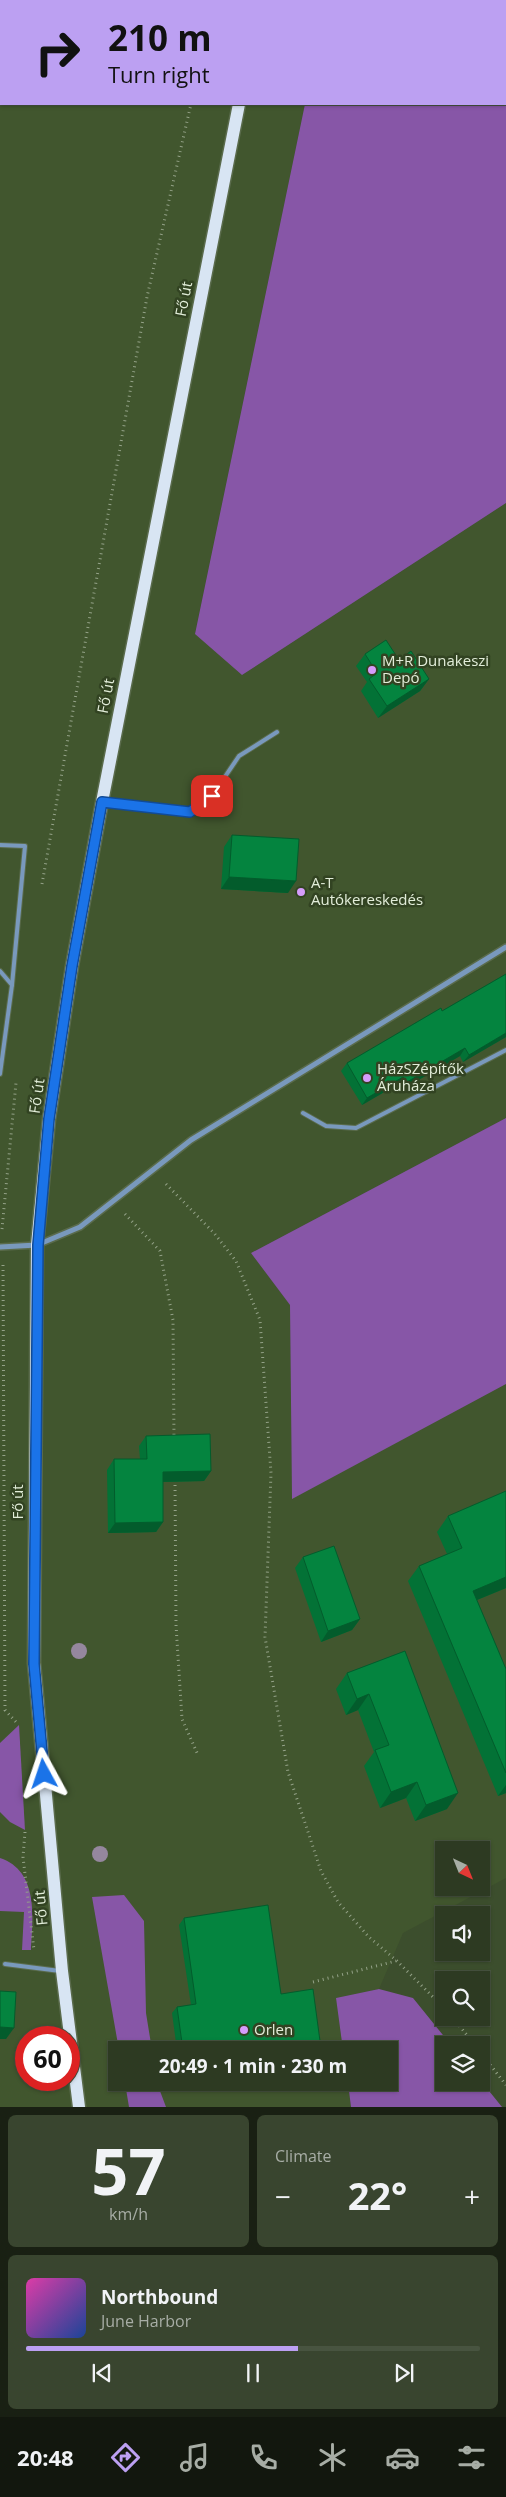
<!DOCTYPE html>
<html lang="en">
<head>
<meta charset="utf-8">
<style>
  body { margin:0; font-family:"Open Sans",sans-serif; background:#39452f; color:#f1f3f6; height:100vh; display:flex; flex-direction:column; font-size:19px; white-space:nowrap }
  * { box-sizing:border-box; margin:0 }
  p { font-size:16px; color:#a7ada5 }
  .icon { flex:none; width:28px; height:28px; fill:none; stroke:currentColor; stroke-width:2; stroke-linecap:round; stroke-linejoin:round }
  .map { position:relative; height:2107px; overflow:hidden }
  .details { display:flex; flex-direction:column; gap:8px; padding:8px; background:#192013; flex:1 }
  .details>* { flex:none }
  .banner { position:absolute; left:0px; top:0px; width:506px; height:105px; box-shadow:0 1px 4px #0004,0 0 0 1px #485440; background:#bca0f2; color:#111; overflow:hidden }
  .needle { width:32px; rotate:137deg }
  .tools { position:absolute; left:435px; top:1841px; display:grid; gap:10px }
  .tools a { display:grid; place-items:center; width:55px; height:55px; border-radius:0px; background:#2d3a22; box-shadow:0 1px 4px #0004,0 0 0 1px #485440; font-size:25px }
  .speed { position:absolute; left:15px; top:2026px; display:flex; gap:10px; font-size:25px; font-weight:700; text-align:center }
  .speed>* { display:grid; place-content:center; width:65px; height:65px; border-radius:50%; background:#2d3a22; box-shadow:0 1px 4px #0004,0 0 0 1px #485440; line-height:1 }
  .speed .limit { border:8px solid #d22; background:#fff; color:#111 }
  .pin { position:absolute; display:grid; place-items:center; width:42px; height:42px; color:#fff; margin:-21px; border-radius:10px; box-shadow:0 2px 8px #0006 }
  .me { position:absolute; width:55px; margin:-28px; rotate:355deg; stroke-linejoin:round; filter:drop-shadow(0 0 4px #0008) }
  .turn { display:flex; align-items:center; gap:18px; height:105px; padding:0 25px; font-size:22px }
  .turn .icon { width:65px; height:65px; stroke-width:2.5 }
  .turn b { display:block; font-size:35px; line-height:42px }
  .big { font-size:38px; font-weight:700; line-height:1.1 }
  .details .tile { flex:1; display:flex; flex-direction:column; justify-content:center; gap:8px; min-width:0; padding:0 18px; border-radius:8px; background:#39452f }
  .details .dial { align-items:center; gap:0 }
  .dial b { font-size:65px; line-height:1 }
  .song { display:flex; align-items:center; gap:15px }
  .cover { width:60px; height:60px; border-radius:8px; background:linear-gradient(135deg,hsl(320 70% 55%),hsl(220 70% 35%)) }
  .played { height:5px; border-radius:2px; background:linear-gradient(90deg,#bca0f2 60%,#485440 60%) }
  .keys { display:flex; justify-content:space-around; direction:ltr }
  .heat { display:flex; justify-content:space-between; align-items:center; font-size:28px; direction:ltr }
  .details .tiles { flex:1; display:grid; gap:8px; grid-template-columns:1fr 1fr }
  .tile:last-child { grid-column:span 2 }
  .trip { position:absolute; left:108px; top:2041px; width:290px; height:50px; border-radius:0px; background:#2d3a22; box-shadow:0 1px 4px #0004,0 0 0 1px #485440; font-weight:700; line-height:50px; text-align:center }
  .tabs { display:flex; height:80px; justify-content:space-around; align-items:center; background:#12170e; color:#a7ada5 }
  .tabs .icon { width:35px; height:35px }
  .tabs .selected { color:#bca0f2 }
  .tabs b { font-size:22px; color:#f1f3f6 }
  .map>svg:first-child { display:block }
  .built { fill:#41562e; fill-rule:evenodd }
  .green { fill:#8756a7 }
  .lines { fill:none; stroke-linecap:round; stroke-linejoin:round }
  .lane-casing { stroke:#5a6b4c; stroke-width:6 }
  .street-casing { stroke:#5a6b4c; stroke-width:8 }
  .primary-casing { stroke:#5a6b4c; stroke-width:15 }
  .path { stroke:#94a288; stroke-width:3; stroke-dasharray:1 4; stroke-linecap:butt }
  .lane { stroke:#7999bd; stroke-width:4 }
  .street { stroke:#7999bd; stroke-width:5 }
  .primary { stroke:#d8e5f3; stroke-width:12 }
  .tree { fill:#95879e }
  .wall { fill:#037236 }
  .shaded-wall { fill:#035c2c }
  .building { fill:#04843f; stroke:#035c2c }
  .route-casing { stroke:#114b97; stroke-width:12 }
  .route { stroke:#1a73e8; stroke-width:9 }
  .poi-dot { fill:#d59cfb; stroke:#324322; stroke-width:2 }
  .labels { text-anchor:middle; stroke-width:5; stroke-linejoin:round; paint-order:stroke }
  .street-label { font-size:15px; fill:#e2edd9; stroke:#324322 }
  .poi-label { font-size:15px; fill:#e2edd9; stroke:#324322; text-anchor:start }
</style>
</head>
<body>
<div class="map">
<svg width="506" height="2107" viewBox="0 0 506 2107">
  <rect width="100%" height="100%" fill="#3c4e2d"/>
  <path class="built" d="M0,0H327L1,1V104H305L195,633L242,675L506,503V1118L251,1253L290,1305L292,1498L506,1384V1878L403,1933L379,1989L336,1998L343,2050H116V2082L348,2083L351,2107H0ZM444,1850H481V1888H444ZM26,2038H69V2080H26Z"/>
  <g class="green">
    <polygon points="327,0 506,0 506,503 242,675 195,634 305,104 505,104 505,1"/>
    <polygon points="506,1118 506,1384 292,1499 290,1305 251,1253"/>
    <polygon points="19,1725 25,1830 10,1822 0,1812 0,1743"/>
    <path d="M0,1858C39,1871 33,1918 31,1950H22L24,1912L0,1911Z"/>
    <polygon points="124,1895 144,1921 146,2013 152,2050 119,2050 92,1897"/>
    <polygon points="379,1989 413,1998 451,2045 444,2045 444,2082 481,2081 502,2107 351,2107 348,2083 389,2082 389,2050 343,2050 336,1998"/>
    <polygon points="125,2083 157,2083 166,2107 129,2107"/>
  </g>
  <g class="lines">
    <g class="lane-casing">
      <g id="lane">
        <polyline points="104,802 190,812 212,796 239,756 277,732"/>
        <polyline points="0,845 25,846 12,985 0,1074"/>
        <polyline points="0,971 12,985"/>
        <polyline points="303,1113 326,1126 356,1128 506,1050"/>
        <polyline points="5,1964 60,1971"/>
      </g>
    </g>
    <g class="street-casing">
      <polyline id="street" points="0,1247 37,1245 80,1227 191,1140 506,947"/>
    </g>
    <g class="primary-casing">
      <g id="primary">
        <polyline points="259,1 260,0"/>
        <polyline points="79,2107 62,1971 34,1663 37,1245 49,1119 72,966 102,802 239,104"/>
      </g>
    </g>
    <g class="path">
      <polyline points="213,1 214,0"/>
      <polyline points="42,884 147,297 191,104"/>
      <polyline points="166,1184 214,1233 236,1261 260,1320 271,1473 265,1637 288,1772 321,1871 338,1902 369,1937 397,1961 444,2008"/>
      <polyline points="125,1214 160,1251 173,1320 174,1438"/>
      <polyline points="2,1229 16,1083"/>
      <polyline points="3,1265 5,1710 16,1722"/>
      <polyline points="175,1480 176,1625 182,1719 198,1755"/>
      <polyline points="25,1832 23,1857 34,1950"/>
      <polyline points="313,1982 396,1961"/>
      <polyline points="453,2018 475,2045"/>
      <polyline points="481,2053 506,2085"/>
    </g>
    <use href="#lane" class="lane"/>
    <use href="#street" class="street"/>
    <use href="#primary" class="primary"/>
  </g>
  <g class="tree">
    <circle cx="79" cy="1651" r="8"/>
    <circle cx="100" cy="1854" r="8"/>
  </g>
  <g class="wall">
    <polygon points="365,654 399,660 429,679 420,691 378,718 361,691 367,682 356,666"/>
    <polygon points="232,835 288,893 221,889 224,847"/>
    <polygon points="506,974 506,1037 463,1062 460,1056 401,1090 398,1084 362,1105 341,1071 347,1063 442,1011"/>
    <polygon points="146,1436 211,1471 204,1481 163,1482 163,1522 156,1532 108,1533 107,1470 114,1459 140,1459 139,1446"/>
    <polygon points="448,1516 506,1588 477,1600 506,1669 506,1793 498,1796 408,1581 419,1566 447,1554 437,1532"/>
    <polygon points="303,1557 360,1619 352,1630 321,1642 295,1568"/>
    <polygon points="405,1651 447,1809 415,1821 406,1798 380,1808 364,1766 374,1752 358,1710 346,1715 336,1689 347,1673"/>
    <polygon points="184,1918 315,2047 295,2050 177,2050 172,2013 177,2007 191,2005 179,1925"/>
  </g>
  <g class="shaded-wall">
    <polygon points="429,679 420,691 378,718 387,706"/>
    <polygon points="229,877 296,881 288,893 221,889"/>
    <polygon points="506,1033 506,1037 463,1062 469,1055"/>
    <polygon points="465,1048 460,1056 401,1090 407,1082"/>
    <polygon points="403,1077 398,1084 362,1105 367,1098"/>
    <polygon points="211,1471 204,1481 156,1482 163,1472"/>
    <polygon points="163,1522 156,1532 108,1533 115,1523"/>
    <polygon points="506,1577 506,1588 462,1606 473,1591"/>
    <polygon points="360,1619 352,1630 321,1642 328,1631"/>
    <polygon points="369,1694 358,1710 346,1715 357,1699"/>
    <polygon points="417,1782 406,1798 380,1808 391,1792"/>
    <polygon points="506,1785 506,1793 498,1796"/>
    <polygon points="458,1793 447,1809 415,1821 426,1805"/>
    <polygon points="0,2027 14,2028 6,2039 0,2039"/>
    <polygon points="320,2041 315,2047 295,2050 249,2050"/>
  </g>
  <g class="building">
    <polygon points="386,640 399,660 411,651 429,679 387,706 369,679 377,673 365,654"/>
    <polygon points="232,835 299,839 296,881 229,877"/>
    <polygon points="506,974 506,1033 469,1055 465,1048 407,1082 403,1077 367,1098 347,1063 441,1008 442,1011"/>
    <polygon points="210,1434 211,1471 163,1472 163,1522 115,1523 114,1459 147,1459 146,1436"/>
    <polygon points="506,1491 506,1577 473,1591 506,1669 506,1773 419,1566 462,1548 448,1516"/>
    <polygon points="334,1546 360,1619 328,1631 303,1557"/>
    <polygon points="405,1651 458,1793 426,1805 417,1782 391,1792 375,1750 389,1745 369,1694 357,1699 347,1673"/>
    <polygon points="268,1905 281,1994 313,1989 320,2041 249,2050 183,2050 177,2007 196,2004 184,1918"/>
    <polygon points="0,1991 16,1992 14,2028 0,2027"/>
  </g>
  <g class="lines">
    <g class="route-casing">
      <polyline id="route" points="44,1774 34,1664 38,1245 49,1119 72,966 102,802 190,812 212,796"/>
    </g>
    <use href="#route" class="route"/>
  </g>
  <g class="poi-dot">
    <circle cx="372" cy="670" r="5"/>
    <circle cx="301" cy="892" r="5"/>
    <circle cx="367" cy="1078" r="5"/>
    <circle cx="244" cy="2030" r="5"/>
  </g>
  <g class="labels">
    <g class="street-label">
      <text transform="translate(184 299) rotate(-79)" y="5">Fő út</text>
      <text transform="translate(106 696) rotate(-79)" y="5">Fő út</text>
      <text transform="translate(37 1096) rotate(-82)" y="5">Fő út</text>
      <text transform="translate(18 1502) rotate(-90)" y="5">Fő út</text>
      <text transform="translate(41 1908) rotate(-95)" y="5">Fő út</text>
    </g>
    <g class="poi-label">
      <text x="382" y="666">M+R Dunakeszi<tspan x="382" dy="17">Depó</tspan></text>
      <text x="311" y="888">A-T<tspan x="311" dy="17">Autókereskedés</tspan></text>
      <text x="377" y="1074">HázSZépítők<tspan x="377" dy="17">Áruháza</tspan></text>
      <text x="254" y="2035">Orlen</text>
    </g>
  </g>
</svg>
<div class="tools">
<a><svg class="needle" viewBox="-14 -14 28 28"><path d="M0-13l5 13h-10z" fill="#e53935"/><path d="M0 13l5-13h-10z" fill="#a7ada5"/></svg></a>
<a><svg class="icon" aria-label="sound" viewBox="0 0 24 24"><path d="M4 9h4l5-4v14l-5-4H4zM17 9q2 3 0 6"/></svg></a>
<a><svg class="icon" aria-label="search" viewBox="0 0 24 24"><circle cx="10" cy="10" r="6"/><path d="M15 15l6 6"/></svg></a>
<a><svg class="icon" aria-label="layers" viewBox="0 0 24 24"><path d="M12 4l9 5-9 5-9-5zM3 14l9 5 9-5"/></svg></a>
</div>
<div class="speed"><div class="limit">60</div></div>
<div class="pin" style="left:212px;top:796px;background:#d93025"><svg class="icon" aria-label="arrive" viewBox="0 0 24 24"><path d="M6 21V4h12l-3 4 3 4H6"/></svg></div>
<svg class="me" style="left:44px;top:1774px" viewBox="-20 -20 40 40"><path d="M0-17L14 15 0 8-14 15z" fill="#1a73e8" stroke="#fff" stroke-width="4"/></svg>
<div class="trip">20:49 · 1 min · 230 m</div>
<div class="banner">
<div class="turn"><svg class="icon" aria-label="right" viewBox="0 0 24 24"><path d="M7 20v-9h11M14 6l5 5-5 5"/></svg><div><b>210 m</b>Turn right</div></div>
</div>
</div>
<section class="details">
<div class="tiles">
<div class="tile dial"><b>57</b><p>km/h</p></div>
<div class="tile"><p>Climate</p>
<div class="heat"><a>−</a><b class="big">22°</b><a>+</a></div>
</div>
<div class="tile">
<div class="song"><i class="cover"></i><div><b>Northbound</b><p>June Harbor</p></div></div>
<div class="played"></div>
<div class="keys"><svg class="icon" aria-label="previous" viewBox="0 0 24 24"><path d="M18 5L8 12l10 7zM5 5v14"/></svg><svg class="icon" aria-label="pause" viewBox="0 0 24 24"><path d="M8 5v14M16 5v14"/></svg><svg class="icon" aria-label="next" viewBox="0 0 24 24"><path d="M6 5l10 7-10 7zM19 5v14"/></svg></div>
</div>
</div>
</section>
<nav class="tabs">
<b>20:48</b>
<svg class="icon selected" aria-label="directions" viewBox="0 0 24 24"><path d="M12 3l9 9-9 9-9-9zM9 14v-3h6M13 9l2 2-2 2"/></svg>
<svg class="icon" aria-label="music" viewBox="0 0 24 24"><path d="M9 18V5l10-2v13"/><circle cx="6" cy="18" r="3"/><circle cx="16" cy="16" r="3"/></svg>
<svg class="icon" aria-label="phone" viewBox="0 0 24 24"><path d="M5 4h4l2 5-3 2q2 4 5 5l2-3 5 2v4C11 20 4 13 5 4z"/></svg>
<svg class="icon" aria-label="climate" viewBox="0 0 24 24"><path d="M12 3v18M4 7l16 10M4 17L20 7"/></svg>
<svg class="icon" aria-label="car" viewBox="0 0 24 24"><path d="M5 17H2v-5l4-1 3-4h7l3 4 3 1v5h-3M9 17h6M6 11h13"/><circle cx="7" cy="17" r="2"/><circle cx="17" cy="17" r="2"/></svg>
<svg class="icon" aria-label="filters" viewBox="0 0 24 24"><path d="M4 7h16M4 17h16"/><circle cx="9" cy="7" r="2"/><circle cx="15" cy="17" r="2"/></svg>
</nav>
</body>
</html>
